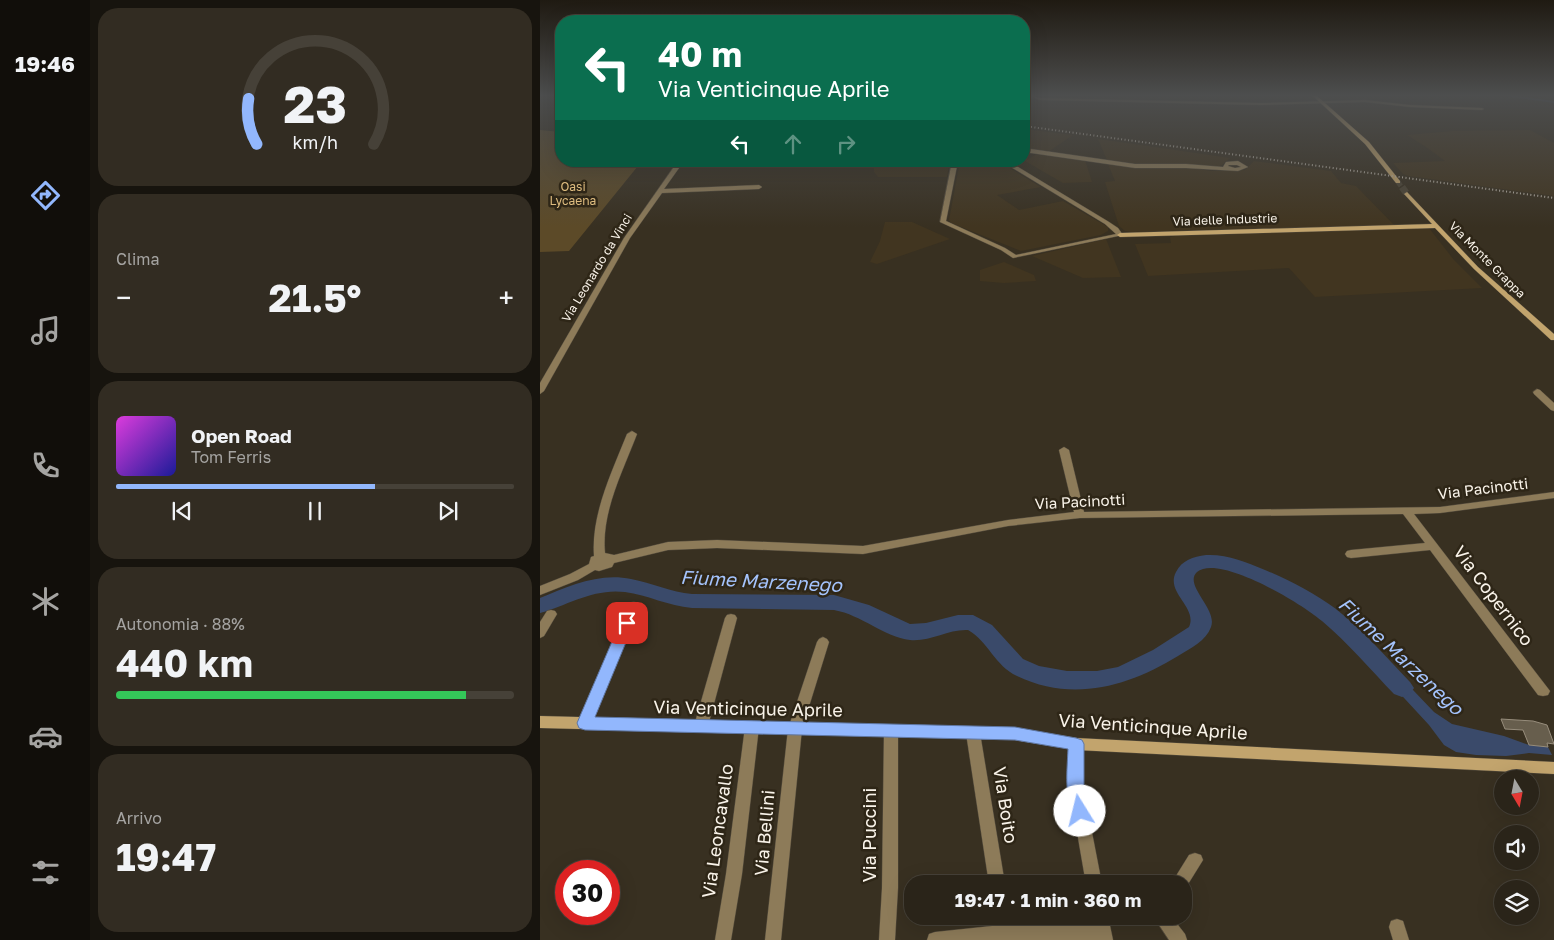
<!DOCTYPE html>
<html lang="it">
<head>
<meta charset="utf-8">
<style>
  body { margin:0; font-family:"Golos Text",sans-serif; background:#322c22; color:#f1f3f6; height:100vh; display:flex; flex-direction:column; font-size:19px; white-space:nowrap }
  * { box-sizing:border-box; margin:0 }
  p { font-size:16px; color:#a5a4a2 }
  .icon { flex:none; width:28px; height:28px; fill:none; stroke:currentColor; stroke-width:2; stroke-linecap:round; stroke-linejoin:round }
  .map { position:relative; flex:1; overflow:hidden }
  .drawer { display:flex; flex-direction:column; gap:8px; padding:8px; background:#17140e; width:450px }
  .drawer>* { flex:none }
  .top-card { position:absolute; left:15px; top:15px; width:475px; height:152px; border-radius:20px; box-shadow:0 5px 20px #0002,0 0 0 1px #464138; background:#0b6e4f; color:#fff; overflow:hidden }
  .needle { width:32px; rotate:170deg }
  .tools { position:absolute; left:954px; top:770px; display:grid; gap:10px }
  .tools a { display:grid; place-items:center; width:45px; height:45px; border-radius:50%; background:#2a2419; box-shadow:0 5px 20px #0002,0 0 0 1px #464138; font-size:25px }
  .speed { position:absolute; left:15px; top:860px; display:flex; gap:10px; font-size:25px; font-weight:700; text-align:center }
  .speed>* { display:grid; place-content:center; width:65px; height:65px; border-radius:50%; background:#2a2419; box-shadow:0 5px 20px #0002,0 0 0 1px #464138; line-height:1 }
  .speed .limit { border:8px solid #d22; background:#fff; color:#111 }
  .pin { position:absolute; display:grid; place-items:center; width:42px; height:42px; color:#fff; margin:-21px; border-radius:10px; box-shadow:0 2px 8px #0006 }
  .me { position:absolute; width:55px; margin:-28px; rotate:351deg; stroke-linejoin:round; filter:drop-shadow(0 0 4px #0008) }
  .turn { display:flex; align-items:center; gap:18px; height:105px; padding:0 20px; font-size:22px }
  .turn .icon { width:65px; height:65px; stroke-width:2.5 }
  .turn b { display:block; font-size:35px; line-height:42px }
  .lanes { display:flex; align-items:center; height:48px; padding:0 20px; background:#0003; justify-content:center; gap:25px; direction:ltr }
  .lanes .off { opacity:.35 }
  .big { font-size:38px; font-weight:700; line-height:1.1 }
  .drawer .tile { flex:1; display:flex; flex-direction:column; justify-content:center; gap:8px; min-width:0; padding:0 18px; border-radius:20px; background:#322c22 }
  .drawer .dial { align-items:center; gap:0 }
  .dial svg { height:130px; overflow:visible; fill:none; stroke:#464138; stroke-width:7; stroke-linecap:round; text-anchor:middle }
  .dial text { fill:#f1f3f6; stroke:none }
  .song { display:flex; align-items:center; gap:15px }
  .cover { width:60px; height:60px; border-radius:8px; background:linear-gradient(135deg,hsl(300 70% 55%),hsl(240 70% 35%)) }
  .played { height:5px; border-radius:2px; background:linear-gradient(90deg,#92b7fd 65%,#464138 65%) }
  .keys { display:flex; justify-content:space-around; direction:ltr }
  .heat { display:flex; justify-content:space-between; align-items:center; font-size:28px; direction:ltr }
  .charge { height:8px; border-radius:4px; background:linear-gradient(90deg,#34c759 88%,#464138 0) }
  .trip { position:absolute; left:364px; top:875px; width:288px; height:50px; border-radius:20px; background:#2a2419; box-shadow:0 5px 20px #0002,0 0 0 1px #464138; font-weight:700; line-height:50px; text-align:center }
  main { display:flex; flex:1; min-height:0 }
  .tab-bar { display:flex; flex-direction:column; width:90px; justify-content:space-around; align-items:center; background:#110e0a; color:#a5a4a2 }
  .tab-bar .icon { width:35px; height:35px }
  .tab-bar .on { color:#92b7fd }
  .tab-bar b { font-size:22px; color:#f1f3f6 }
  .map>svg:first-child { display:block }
  .built { fill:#413520 }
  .green { fill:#5c4a28 }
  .water { fill:#3a4a6a }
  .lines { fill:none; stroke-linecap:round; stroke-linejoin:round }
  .stream { stroke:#3a4a6a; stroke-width:2 }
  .river { fill:#3a4a6a; fill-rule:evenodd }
  .building { fill:#675e4d; stroke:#978d7c }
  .secondary-tunnel-far1 { stroke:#4b4435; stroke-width:5; stroke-dasharray:5 2.5; stroke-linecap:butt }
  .secondary-tunnel { stroke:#4b4435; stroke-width:7; stroke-dasharray:7 3; stroke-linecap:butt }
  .street-casing { stroke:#534b3d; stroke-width:1 }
  .secondary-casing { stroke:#534b3d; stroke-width:1 }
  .street { fill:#8d7b59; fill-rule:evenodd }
  .secondary { fill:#c2a46d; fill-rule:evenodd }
  .rail { stroke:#bab3a8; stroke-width:2; stroke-dasharray:1 2.5; stroke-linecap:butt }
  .route { fill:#92b7fd; stroke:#5f77a4 }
  .labels { text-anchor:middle; stroke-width:5; stroke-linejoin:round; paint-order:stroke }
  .far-park-label { font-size:12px; fill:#debc7f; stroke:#2e2617 }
  .far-street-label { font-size:12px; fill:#f9f3e9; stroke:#2e2617 }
  .street-label { font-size:15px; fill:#f9f3e9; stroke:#2e2617 }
  .near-street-label { font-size:18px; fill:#f9f3e9; stroke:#2e2617 }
  .near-water-label { font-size:19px; font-style:italic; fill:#a4c3fc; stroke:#2e2617 }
</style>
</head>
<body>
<main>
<nav class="tab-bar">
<b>19:46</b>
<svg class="icon on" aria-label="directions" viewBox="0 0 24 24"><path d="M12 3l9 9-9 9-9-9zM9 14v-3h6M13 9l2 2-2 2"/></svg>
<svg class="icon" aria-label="music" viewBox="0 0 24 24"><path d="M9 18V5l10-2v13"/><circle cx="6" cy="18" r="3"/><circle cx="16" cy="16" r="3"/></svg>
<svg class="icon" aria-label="phone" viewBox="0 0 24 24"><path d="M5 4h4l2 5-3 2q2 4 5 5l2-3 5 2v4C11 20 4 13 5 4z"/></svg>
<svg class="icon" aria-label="climate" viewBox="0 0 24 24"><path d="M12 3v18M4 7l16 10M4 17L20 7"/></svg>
<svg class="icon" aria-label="car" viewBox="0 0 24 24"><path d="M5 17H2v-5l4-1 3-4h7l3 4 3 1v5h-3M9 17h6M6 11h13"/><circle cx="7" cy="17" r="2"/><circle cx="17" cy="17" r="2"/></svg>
<svg class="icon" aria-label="filters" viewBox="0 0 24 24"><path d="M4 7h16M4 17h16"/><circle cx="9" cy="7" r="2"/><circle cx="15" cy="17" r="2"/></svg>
</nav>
<section class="drawer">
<div class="tile dial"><svg viewBox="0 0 100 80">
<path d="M14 69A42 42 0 1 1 86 69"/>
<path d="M14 69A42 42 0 0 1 9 41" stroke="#92b7fd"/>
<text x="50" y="56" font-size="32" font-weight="700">23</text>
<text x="50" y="72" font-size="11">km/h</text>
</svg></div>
<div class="tile"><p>Clima</p>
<div class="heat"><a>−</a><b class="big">21.5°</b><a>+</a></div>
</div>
<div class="tile">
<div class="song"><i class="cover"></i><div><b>Open Road</b><p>Tom Ferris</p></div></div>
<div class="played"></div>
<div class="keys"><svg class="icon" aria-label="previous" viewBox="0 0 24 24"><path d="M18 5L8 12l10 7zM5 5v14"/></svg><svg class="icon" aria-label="pause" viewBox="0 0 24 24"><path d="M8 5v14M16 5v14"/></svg><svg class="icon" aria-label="next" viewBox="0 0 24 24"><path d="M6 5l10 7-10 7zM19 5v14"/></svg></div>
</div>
<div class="tile"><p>Autonomia · 88%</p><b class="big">440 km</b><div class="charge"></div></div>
<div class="tile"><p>Arrivo</p><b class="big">19:47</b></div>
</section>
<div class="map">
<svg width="1014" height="940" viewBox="0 0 1014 940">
  <rect width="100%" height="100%" fill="#383021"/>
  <g class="built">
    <polygon points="484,129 533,135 508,152 484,148"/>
    <polygon points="990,130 1014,143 1014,196 869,176 863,174 853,163 905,161 889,149 867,135 913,131"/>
    <polygon points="558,139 608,146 690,158 682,165 673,168 647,164 598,164 567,160"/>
    <polygon points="500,154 545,160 552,182 523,183 485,161 495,155"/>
    <polygon points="334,161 410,161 407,177 338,177 334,172"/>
    <polygon points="420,161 458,161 501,187 457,195 479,210 523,201 568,227 568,231 561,235 481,251 411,223 409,220"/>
    <polygon points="714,161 791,171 801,183 816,186 854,225 592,232 585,231 579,226 565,182 575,181 568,164 648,167 671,171 705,170"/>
    <polygon points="345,222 372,222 410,239 337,264 330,262 340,241"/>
    <polygon points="889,228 914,260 942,288 775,297 749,268 608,276 595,244 631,243 630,237 635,236"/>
    <polygon points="566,239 581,277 543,278 492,256"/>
    <polygon points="464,262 494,275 496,281 464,283 440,281 440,270"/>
  </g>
  <polygon class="green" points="0,130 21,132 21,161 102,161 29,251 0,252"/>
  <polygon class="water" points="853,669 894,712 912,724 964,736 989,745 1008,747 1012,755 989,753 966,756 936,755 916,752 904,745 889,725 841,673"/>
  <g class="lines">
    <polyline class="stream" points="971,96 1014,102"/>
    <path class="river" d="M666,555C687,554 706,562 725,570C749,580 774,593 796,609C823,630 846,657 870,682L874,688L870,694L862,697L854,694C831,670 808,643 782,621C764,605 679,553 657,572C643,585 678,609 671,627C666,641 651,648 638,656C589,686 533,703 477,676C455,666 448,641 428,630C408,629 390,642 370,640C344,637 322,615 294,610L152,608C128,606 108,595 85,592C54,588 28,605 0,613V598C28,586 60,572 91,579C112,583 131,592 152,594L294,595L329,605L370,624L386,623L418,615H433L452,625L483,659L499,666L527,671H557L578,667L613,650L649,627C658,607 625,593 636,572C642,560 653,557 666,555Z"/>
  </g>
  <polygon class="building" points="961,719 993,721 1007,725 1014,744 1007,743 1008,747 989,745 983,730 965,729"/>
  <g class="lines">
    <polyline class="secondary-tunnel-far1" points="858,182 863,189"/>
    <polyline class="secondary-tunnel" points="862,187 867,194"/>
    <g class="street-casing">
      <g id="street">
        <polygon points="492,96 500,98 721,103 825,100 870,105 942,108 944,109 942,110 870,107 825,102 721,105 499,100"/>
        <path d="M484,148L595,164H646L683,167L686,162L698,161L708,167L698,171L646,168H595L484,152ZM689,165H697L701,167L695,168L688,166Z"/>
        <polygon points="138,161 144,161 124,189 219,185 222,187 219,189 122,193 90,238 4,391 0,394 0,383 84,238"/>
        <polygon points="412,161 418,161 406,221 465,248 476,255 576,234 565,224 461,161 468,161 569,222 578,228 583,235 473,258 461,250 400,222"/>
        <polygon points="997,389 1000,390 1014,403 1014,411 1011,410 994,394 993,392"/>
        <path d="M92,431L97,434C83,471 61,512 65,553L74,555L128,542L177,540L323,546L468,520L534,512L519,450L524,447L529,450L544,512L900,507L1014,492V498L900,513L874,514L1010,691L1008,695L1003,696L998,695L890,550L811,558L807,557L805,554L807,551L811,550L885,543L863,514L540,518L468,526L323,554L177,548L128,550L74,563L72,567L59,571L55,570L38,580L0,595V586L30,574L49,564L51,557L54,556C51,514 72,472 87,434Z"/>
        <polygon points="94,602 98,603 100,606 52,723 50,727 45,729 40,727 38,723 88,606 90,603"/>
        <polygon points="11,610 15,611 17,614 4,636 0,638 0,622 7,611"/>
        <polygon points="191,614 195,615 197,618 168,726 166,730 161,732 156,730 154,726 185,618 187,615"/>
        <polygon points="283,637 287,639 289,642 262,729 241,940 225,940 248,729 277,642 279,639"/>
        <polygon points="212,721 217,723 219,727 202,874 191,940 175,940 186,874 205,727 207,723"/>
        <polygon points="351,725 356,727 358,731 358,888 355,940 339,940 342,888 344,731 346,727"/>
        <polygon points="433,727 438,729 440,733 465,884 449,884 426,733 428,729"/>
        <polygon points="536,738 541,740 543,744 543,786 562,884 546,884 529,786 529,744 531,740"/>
        <polygon points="655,853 661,855 663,860 645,889 642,890 642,884 631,884 649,855"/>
        <polygon points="452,916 468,916 469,925 553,924 552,916 568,916 573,940 387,940 389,934 395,932 452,926"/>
        <polygon points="613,916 631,916 645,934 647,940 629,940"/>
        <polygon points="857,919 863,921 869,940 853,940 849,927 851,921"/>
      </g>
    </g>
    <g class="secondary-casing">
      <g id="secondary">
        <polygon points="773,96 777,96 829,142 860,181 860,183 856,183 825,144"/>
        <polygon points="867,192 938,267 1014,334 1014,340 1011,340 934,269 895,228 580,237 577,235 580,233 892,224 865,195 864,194"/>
        <polygon points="0,716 475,728 536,738 1014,762 1014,774 536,750 475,740 0,728"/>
      </g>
    </g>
    <use href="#street" class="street"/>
    <use href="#secondary" class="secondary"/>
    <polyline class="rail" points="484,126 1014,198"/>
  </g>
  <linearGradient id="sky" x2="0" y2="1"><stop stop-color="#1f1a12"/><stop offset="0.42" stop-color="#4d4e4e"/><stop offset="1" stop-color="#4d4e4e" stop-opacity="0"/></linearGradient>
  <rect width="1014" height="227" fill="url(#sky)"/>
  <path class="route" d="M87,618L92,619L94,623L55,717L475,727L536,738L542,740L544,744V786L548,811L546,817L540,819L534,817C524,797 527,771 528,749L475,740L45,730L39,728L37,723L80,623L82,619Z"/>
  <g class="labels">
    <g class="far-park-label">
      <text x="33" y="191">Oasi<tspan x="33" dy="14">Lycaena</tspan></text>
    </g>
    <g class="far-street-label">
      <text transform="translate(685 220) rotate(-2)" y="4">Via delle Industrie</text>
      <text transform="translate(947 260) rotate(45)" y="4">Via Monte Grappa</text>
      <text transform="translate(57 268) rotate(-59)" y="4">Via Leonardo da Vinci</text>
    </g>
    <g class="street-label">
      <text transform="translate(943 489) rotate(-7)" y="5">Via Pacinotti</text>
      <text transform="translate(540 502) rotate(-3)" y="5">Via Pacinotti</text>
    </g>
    <g class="near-street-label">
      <text transform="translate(953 596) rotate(53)" y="6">Via Copernico</text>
      <text transform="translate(208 709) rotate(1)" y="6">Via Venticinque Aprile</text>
      <text transform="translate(613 727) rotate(4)" y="6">Via Venticinque Aprile</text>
      <text transform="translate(465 805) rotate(81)" y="6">Via Boito</text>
      <text transform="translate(178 831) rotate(-82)" y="6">Via Leoncavallo</text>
      <text transform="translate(225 833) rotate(-85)" y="6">Via Bellini</text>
      <text transform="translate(330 835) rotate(-90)" y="6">Via Puccini</text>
    </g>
    <g class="near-water-label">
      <text transform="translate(221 581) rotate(3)" y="7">Fiume Marzenego</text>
      <text transform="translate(861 656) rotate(43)" y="7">Fiume Marzenego</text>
    </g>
  </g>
</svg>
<div class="tools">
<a><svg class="needle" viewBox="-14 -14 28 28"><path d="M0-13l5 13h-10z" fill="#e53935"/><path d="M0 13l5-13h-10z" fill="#a5a4a2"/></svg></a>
<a><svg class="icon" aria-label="sound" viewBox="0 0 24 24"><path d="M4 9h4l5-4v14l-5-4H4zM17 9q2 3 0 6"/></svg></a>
<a><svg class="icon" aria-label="layers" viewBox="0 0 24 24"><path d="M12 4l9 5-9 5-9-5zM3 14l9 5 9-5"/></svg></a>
</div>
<div class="speed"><div class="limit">30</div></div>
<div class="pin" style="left:87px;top:623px;background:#d93025"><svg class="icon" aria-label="arrive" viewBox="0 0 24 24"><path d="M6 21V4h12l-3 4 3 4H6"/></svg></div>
<svg class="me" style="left:540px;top:811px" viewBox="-20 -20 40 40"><circle r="19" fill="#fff"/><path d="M0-13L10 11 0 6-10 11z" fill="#92b7fd"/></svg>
<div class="trip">19:47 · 1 min · 360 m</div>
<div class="top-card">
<div class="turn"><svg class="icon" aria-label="left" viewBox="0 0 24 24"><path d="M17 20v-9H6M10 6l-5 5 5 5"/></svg><div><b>40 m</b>Via Venticinque Aprile</div></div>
<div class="lanes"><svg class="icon" aria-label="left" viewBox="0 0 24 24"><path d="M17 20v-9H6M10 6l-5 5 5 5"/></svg><svg class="icon off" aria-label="ahead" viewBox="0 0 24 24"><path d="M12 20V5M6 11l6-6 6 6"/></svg><svg class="icon off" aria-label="right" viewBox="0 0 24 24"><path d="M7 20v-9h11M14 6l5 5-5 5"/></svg></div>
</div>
</div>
</main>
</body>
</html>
